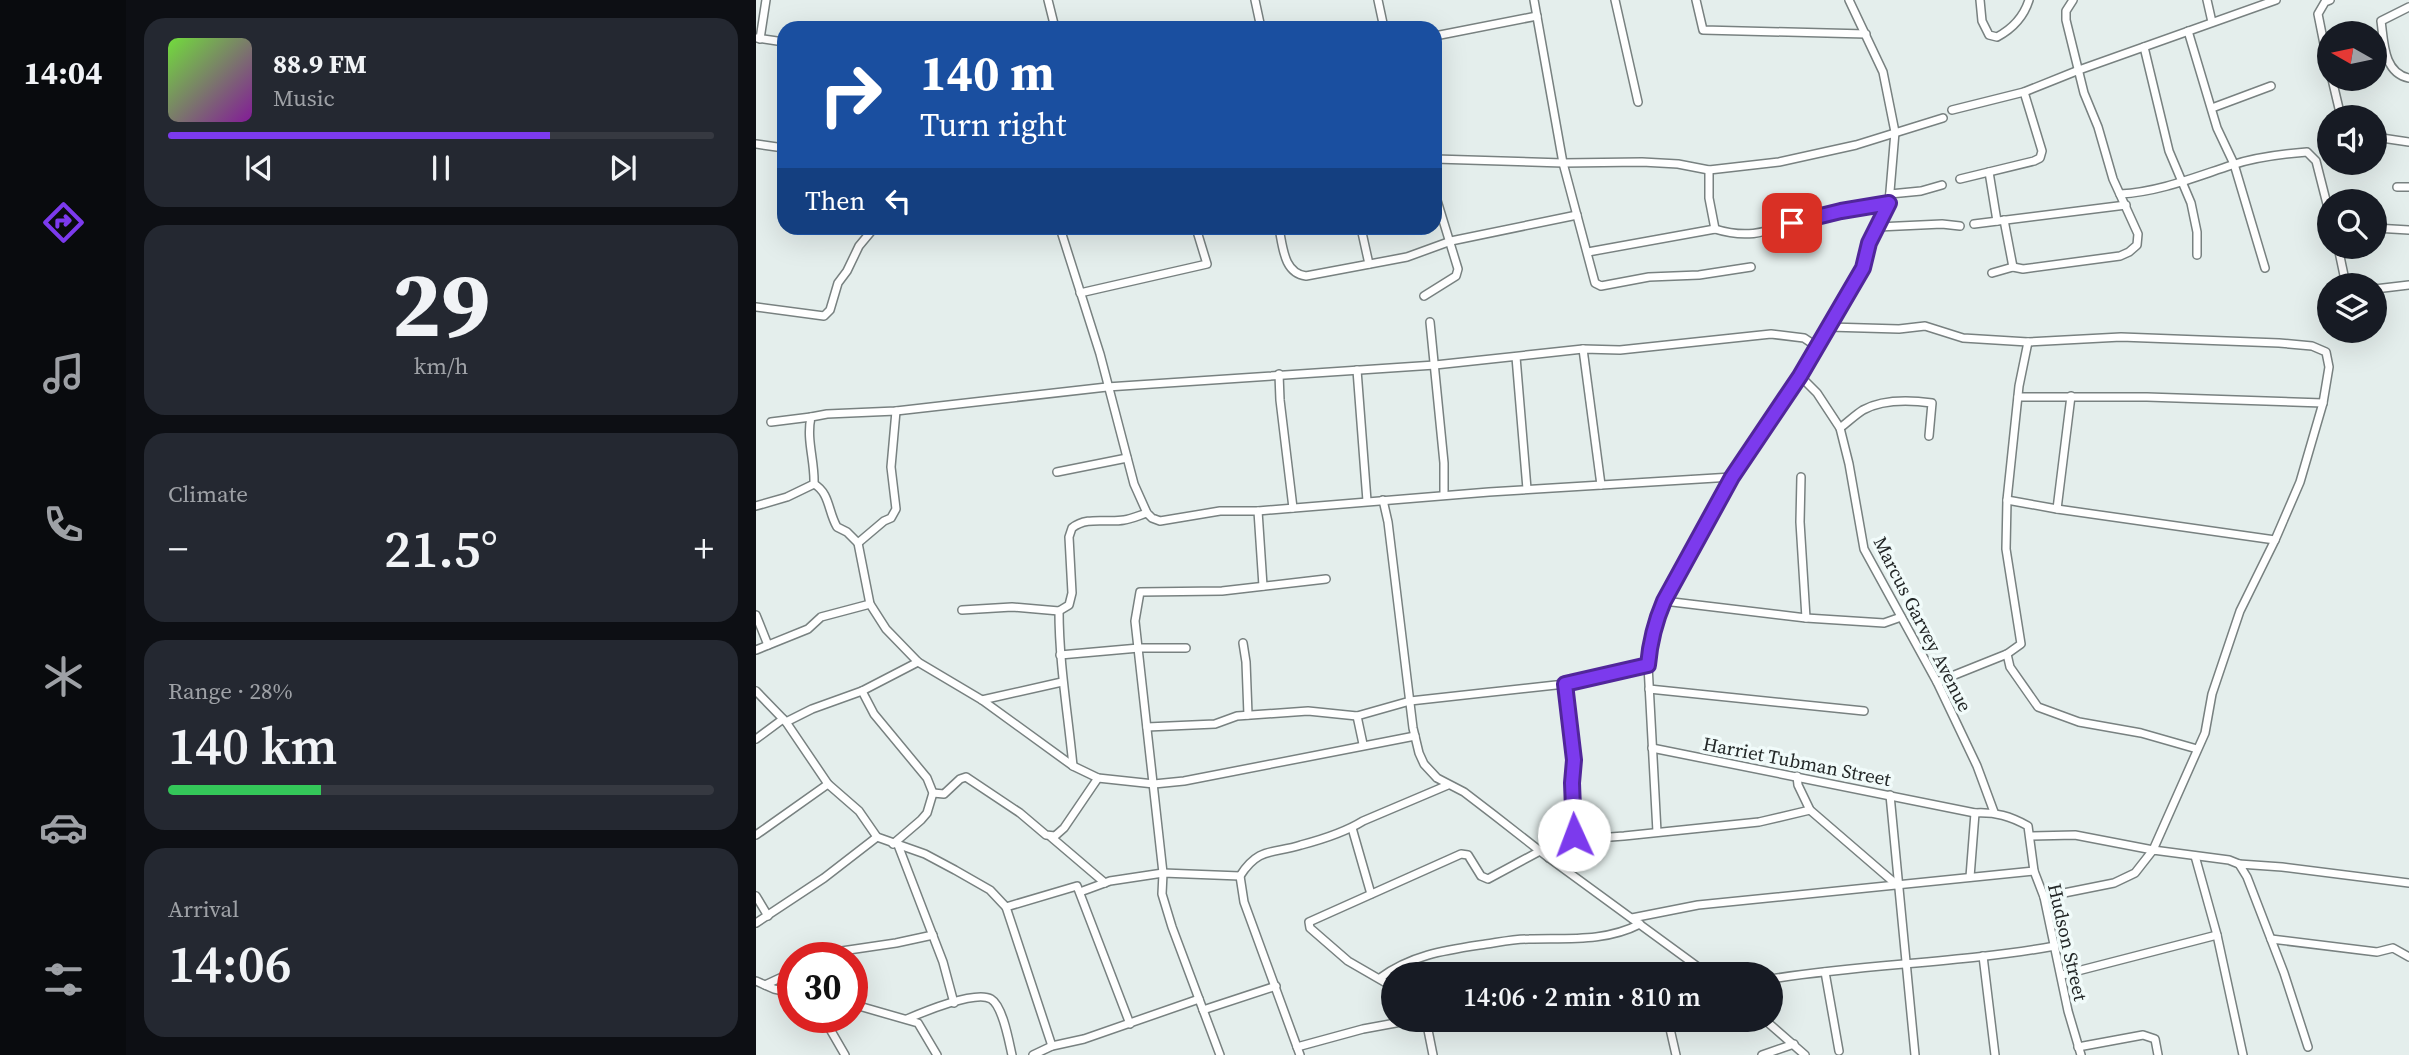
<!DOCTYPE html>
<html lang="en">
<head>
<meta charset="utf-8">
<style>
  body { margin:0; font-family:"Source Serif 4",serif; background:#242831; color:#f1f3f6; height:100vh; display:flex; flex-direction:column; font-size:26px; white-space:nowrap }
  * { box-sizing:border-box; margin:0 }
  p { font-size:23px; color:#9ea1a6 }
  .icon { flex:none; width:38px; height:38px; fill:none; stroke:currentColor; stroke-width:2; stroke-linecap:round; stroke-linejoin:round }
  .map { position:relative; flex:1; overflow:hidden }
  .side { display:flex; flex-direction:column; gap:18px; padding:18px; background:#0d0f14; width:630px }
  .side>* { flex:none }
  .banner { position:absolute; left:21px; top:21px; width:665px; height:214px; border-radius:21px; box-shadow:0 7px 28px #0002; background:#1a4fa0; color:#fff; overflow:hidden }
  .needle { width:46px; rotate:279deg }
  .buttons { position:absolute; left:1561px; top:21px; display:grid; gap:14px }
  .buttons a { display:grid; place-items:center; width:70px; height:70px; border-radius:50%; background:#171b24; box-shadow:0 7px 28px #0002; font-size:35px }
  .speed { position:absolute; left:21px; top:942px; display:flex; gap:14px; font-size:35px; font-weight:700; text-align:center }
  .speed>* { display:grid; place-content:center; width:91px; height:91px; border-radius:50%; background:#171b24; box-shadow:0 7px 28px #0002; line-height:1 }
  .speed .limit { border:10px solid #d22; background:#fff; color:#111 }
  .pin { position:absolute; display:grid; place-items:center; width:60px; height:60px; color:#fff; margin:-30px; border-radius:14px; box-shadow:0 4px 10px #0006 }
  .me { position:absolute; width:77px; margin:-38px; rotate:358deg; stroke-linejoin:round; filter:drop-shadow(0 0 5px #0008) }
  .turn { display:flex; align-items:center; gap:24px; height:147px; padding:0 28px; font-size:32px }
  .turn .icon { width:91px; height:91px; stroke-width:2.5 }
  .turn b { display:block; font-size:49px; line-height:60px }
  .then { display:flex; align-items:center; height:66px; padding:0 28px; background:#0003; gap:14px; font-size:26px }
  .big { font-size:52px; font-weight:600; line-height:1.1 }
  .side .card { flex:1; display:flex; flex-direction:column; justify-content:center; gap:10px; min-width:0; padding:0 24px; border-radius:21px; background:#242831 }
  .side .dial { align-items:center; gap:0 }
  .dial b { font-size:91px; line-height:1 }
  .song { display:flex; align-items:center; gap:21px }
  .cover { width:84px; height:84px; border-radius:10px; background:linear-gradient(135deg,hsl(100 70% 55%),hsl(290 70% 35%)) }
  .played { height:7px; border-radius:4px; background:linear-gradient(90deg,#7c3aed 70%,#363941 70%) }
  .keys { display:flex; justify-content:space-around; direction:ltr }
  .heat { display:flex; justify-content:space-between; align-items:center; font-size:38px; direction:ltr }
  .charge { height:10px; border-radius:5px; background:linear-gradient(90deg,#34c759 28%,#363941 0) }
  .trip { position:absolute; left:625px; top:962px; width:402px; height:70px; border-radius:35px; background:#171b24; box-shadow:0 7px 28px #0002; font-weight:600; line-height:70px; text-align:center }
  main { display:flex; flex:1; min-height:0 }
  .tab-bar { display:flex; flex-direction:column; width:126px; justify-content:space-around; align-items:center; background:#090b0e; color:#9ea1a6 }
  .tab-bar .icon { width:49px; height:49px }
  .tab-bar .current { color:#7c3aed }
  .tab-bar b { font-size:32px; color:#f1f3f6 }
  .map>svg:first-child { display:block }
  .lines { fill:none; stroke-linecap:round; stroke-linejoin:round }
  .minor-casing { stroke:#788180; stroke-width:10 }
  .minor { stroke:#fff; stroke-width:7 }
  .route-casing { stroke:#51269a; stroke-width:18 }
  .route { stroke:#7c3aed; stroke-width:12 }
  .labels { text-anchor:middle; stroke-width:7; stroke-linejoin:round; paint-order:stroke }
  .street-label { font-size:19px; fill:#232727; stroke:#f1fbfa }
</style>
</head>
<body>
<main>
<nav class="tab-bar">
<b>14:04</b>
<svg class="icon current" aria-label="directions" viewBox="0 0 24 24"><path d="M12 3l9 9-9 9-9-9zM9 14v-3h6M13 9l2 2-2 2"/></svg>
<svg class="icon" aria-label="music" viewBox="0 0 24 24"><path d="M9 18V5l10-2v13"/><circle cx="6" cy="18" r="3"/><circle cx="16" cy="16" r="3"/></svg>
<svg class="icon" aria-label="phone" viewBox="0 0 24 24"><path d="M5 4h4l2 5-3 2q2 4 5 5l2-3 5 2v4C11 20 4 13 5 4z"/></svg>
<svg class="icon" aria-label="climate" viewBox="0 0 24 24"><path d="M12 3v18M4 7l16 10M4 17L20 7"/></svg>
<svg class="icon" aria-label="car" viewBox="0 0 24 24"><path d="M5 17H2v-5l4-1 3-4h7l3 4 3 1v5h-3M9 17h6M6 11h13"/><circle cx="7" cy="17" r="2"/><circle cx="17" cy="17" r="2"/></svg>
<svg class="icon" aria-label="filters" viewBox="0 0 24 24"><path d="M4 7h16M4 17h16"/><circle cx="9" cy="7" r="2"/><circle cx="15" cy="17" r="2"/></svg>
</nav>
<section class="side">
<div class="card">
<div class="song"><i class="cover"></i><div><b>88.9 FM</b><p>Music</p></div></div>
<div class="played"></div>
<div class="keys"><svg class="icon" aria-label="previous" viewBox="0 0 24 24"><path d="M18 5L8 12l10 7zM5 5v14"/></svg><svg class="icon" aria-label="pause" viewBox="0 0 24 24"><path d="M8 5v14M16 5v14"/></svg><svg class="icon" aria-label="next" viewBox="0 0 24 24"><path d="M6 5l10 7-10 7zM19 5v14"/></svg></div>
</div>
<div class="card dial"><b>29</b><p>km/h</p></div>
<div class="card"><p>Climate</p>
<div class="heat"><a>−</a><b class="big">21.5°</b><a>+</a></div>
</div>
<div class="card"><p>Range · 28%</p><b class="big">140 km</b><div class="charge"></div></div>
<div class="card"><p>Arrival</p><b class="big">14:06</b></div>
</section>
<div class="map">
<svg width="1653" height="1055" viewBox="0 0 1653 1055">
  <rect width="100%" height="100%" fill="#e4eeec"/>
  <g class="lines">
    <g class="minor-casing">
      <g id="minor">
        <polyline points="292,0 299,28"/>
        <polyline points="499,0 505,28"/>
        <polyline points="622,0 628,28"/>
        <polyline points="778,0 807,163 839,283 845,286 893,277 943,275 995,267"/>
        <polyline points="859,0 882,102"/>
        <polyline points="940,0 947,30 1110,34"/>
        <path d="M1224,0L1226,21L1233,35L1241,37C1256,29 1268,16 1273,0"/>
        <polyline points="1451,0 1456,22"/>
        <path d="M1653,7L1625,21C1628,41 1627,73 1653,78"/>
        <polyline points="1432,31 1461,128 1478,164 1509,268"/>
        <polyline points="679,36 781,16"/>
        <polyline points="1,38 28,42"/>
        <polyline points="4,39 10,0"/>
        <polyline points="1388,47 1413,151 1435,203 1441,232 1441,255"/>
        <polyline points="1573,69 1562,14 1569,2 1574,0"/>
        <polyline points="1576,79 1585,117"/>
        <polyline points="1456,108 1515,86"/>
        <polyline points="1196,110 1268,92 1323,70 1520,0"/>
        <polyline points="1619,137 1653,142"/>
        <polyline points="0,144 28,148"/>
        <polyline points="679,159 807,163 886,162 922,164 953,170 1023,162 1100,145 1187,118"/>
        <polyline points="953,170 953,198 959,229"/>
        <polyline points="1233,172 1241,221"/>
        <polyline points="1204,179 1278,161 1284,158 1286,151 1268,92"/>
        <polyline points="1641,187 1653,187"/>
        <polyline points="1134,194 1165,191 1186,185"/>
        <path d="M1364,194C1403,192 1439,177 1476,165C1500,157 1526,154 1551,152L1560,161L1573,212"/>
        <polyline points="1248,220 1257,267"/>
        <polyline points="1218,224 1370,205"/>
        <polyline points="1122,227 1186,224 1204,226"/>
        <polyline points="304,228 344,354 378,484 391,513 396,518 404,521 464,511 502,511 733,492 976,477"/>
        <path d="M523,228C527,248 528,273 550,276L651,257L695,241L821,215"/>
        <polyline points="605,228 613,264"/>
        <polyline points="1619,228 1653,230"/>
        <polyline points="1582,247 1589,280 1597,285"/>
        <path d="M832,252L959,229C1001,242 1019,226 1058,217C1083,211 1108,207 1133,203"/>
        <polyline points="1236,273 1257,267 1267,269 1364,256 1373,252 1381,245 1382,234 1357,179 1342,127 1328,93 1310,20 1310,11 1317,0"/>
        <polyline points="1619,289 1653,285"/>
        <polyline points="324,293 451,264 440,228"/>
        <polyline points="668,296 700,276 702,269 679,194"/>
        <polyline points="0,307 68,316 74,310 82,283 91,271 103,246 118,228"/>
        <polyline points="674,322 688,463 688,495"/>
        <polyline points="1073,327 1143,329 1169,326 1207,338 1272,342 1365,337 1523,343 1556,346 1570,352 1573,367 1567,403 1544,482 1519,540 1484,611 1456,694 1449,733 1397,850 1319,835 1275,836"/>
        <polyline points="827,349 845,485"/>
        <polyline points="760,357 771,489"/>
        <polyline points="601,370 611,501"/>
        <polyline points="523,374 524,400 537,508"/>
        <polyline points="1044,376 1061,393 1084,428 1093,464 1108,549 1181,682 1221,766 1238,812"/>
        <polyline points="1262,397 1391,397 1567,403"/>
        <polyline points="15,422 55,417"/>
        <path d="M1084,428C1092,422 1099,415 1107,410C1127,399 1154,400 1176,403L1173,436"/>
        <polyline points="301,472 371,458"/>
        <polyline points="1045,477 1044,522 1050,618"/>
        <path d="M58,484C74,493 72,512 81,527L91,532L102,543L114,604L130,629L162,662L226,700L317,766L342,778L398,784L428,781L659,736"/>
        <polyline points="627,500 632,522 657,728 663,753 668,764 681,778 708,792 738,815 793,858 953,975"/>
        <polyline points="1251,500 1301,509 1519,540"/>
        <path d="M0,506L31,497L58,484C59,461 50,440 55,417L71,414L140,411L351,387L679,365L827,349L864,350L1015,334L1048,338L1060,346"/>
        <polyline points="1301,509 1315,396"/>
        <polyline points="502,511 507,586"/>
        <polyline points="102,543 128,521 135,518 140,509 135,467 140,411"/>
        <polyline points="908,601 1050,618 1128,623 1145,617"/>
        <polyline points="206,610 256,607 303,611"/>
        <polyline points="0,615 12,645"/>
        <polyline points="487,643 490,662 492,715"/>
        <polyline points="0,650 52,629 65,617 114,604"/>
        <polyline points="1251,654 1254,667 1282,707 1323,722 1385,733 1441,749"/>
        <polyline points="304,655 383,648 430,648"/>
        <polyline points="1181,682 1251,654 1265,644 1250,549 1251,500 1263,386 1272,342"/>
        <polyline points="893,689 1108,711"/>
        <polyline points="0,691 30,722 72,784 103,811 121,837 169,854 199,870 234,890 250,907 296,1046"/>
        <polyline points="106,691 118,714 171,778 177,793 171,813 165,820 137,844"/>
        <polyline points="226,700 306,682"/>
        <polyline points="601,716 607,744"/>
        <polyline points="30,722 56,709 106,691 162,662"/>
        <polyline points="391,727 459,724 481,716 552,711 601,716 654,701 809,684 892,665"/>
        <polyline points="0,739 27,719"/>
        <path d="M896,748L1219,813C1240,812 1254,816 1272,826L1278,871L1288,897L1312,1011L1325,1055"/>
        <path d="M317,766C312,714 303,663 303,611L313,605L316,593L313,537L316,528C331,516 350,523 368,520C376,519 384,515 391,513"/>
        <polyline points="1041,776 1042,785 1054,810 1141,885"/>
        <polyline points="177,793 188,794 204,779 210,777 264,813 290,835 299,836 308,828 342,778"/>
        <polyline points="1134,795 1159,1055"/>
        <polyline points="596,828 615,894"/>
        <polyline points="901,832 892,665 894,645 900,619 908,601 976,477 1044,376 1107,268 1113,243 1133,203 1139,132 1127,72 1093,0"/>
        <polyline points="0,835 72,784"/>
        <polyline points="818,835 828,839 868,836 1003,822 1054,810"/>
        <polyline points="295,837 349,883"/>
        <polyline points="142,845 187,962 198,1003"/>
        <polyline points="1439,856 1461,935 1487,1055"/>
        <polyline points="793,858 818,835 816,783 818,760 809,684"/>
        <polyline points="1483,864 1526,867 1653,883"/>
        <polyline points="484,876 488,902 544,1055"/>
        <polyline points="1214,877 1219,813"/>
        <path d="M324,892L354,881L407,873L484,876C503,846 518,854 545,845C564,840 591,831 607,821L692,785"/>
        <polyline points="0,896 12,916"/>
        <polyline points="1288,897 1358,883 1379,873 1397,850 1473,860 1483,864 1491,877 1528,973 1552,1047"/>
        <polyline points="250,907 321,886 374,1024"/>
        <polyline points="876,918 942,905 1278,871"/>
        <polyline points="0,923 68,878 121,837"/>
        <polyline points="1515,939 1621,952 1637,948 1653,957"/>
        <polyline points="1227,956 1239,1055"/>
        <polyline points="66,957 79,952 140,943 177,935"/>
        <polyline points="1069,972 1083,1051"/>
        <polyline points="1306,975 1461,935"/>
        <path d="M624,978C657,954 691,950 730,944C744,942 759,939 773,939C812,938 849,942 884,924"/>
        <path d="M1015,979C1109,964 1205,963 1299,946"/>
        <polyline points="0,981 18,989 37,993"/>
        <polyline points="9,985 37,972"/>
        <polyline points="637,987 592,961 554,928 553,922 705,854 712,855 725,876 732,879 784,851"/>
        <polyline points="96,1004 162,1023 181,1055"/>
        <polyline points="447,1010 520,986"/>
        <polyline points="67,1017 89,1055"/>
        <path d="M151,1019C167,1012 220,990 235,999C247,1006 253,1042 256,1055"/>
        <polyline points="670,1020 677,1055"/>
        <polyline points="912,1020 920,1055"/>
        <polyline points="1009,1020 1049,1055"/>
        <polyline points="541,1047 607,1029 656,1020"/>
        <polyline points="1322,1047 1387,1035 1399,1039 1402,1055"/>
        <polyline points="277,1055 296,1046 328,1039 443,999"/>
        <polyline points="464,1055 416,927 406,894 407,873 379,621 384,592 466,591 570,579"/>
        <polyline points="1006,1055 1038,1044"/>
      </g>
    </g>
    <use href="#minor" class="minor"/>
  </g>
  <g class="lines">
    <g class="route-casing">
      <path id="route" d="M818,835L816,783L818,760L809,684L892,665C894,642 899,622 908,601L976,477L1044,376L1107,268L1113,243L1133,203L1085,211L1036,223"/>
    </g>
    <use href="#route" class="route"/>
  </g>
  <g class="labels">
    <g class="street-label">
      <text transform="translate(1167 624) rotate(63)" y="7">Marcus Garvey Avenue</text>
      <text transform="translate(1041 761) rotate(11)" y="7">Harriet Tubman Street</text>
      <text transform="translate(1312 942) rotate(77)" y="7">Hudson Street</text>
    </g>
  </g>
</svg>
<div class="buttons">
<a><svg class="needle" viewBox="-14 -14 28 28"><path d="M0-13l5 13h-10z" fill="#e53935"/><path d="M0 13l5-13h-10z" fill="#9ea1a6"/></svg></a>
<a><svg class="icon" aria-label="sound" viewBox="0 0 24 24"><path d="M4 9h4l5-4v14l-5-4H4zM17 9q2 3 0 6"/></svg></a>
<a><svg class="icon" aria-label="search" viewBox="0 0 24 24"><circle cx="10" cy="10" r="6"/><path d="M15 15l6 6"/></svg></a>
<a><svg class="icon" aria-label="layers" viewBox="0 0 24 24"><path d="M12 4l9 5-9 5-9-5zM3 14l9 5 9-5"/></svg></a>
</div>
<div class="speed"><div class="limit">30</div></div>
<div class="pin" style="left:1036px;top:223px;background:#d93025"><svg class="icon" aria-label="arrive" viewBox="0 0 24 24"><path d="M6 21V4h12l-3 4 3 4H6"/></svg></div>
<svg class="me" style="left:818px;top:835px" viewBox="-20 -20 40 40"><circle r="19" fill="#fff"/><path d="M0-13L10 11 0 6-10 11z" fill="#7c3aed"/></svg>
<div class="trip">14:06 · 2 min · 810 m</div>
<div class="banner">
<div class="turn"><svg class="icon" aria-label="right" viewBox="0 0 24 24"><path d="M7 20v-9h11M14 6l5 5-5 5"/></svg><div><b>140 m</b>Turn right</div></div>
<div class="then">Then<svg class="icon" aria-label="left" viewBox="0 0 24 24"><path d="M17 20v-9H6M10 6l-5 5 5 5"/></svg></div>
</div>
</div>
</main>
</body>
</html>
